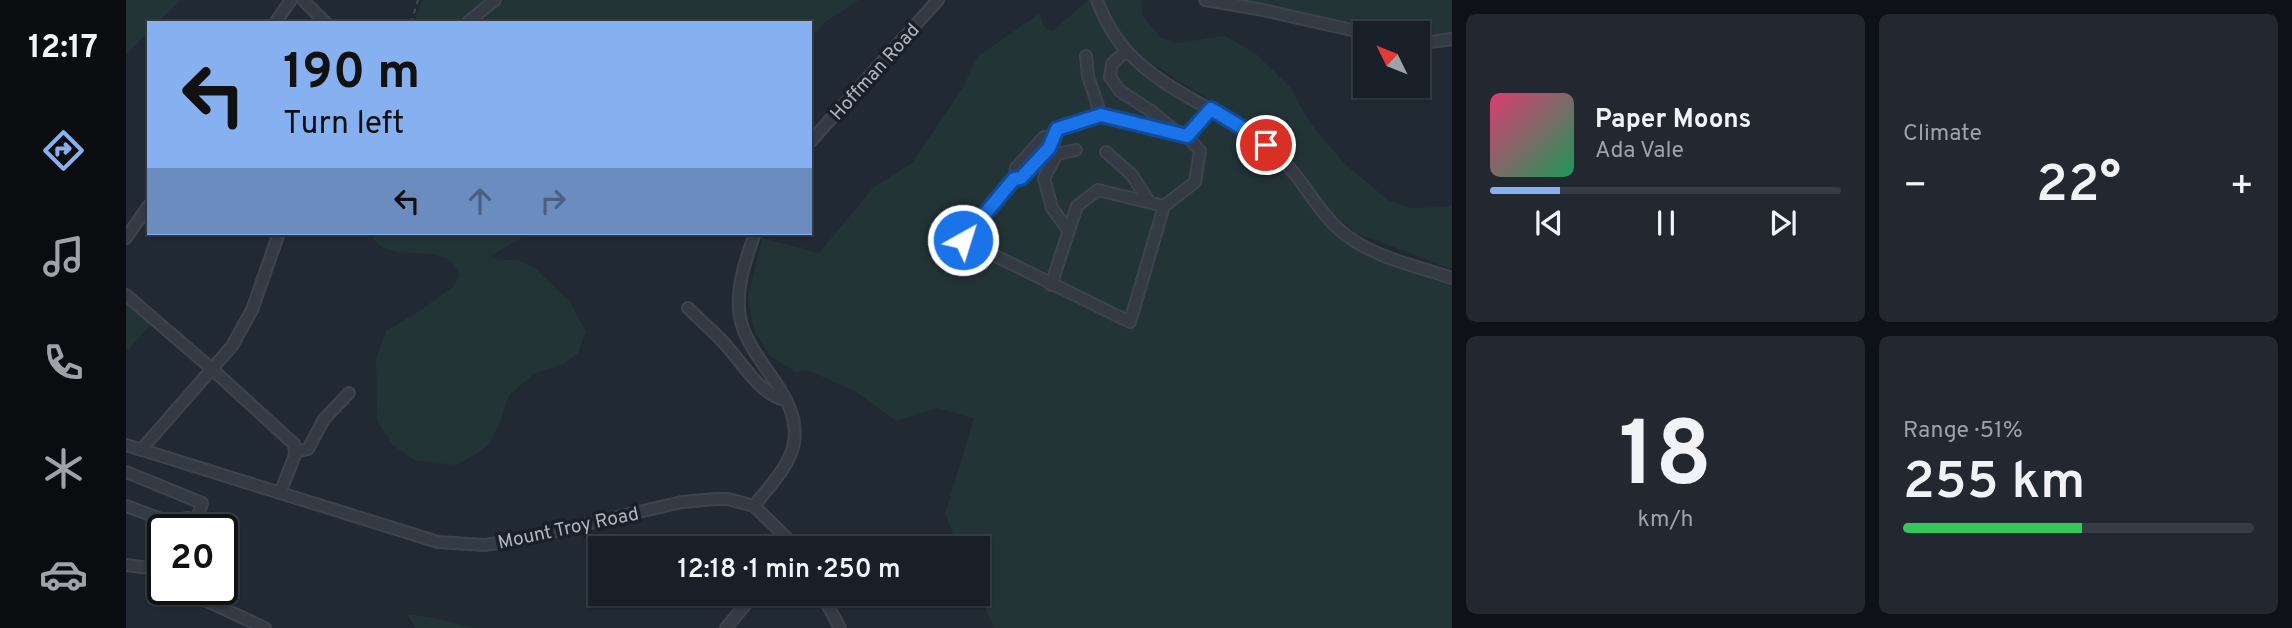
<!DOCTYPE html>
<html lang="en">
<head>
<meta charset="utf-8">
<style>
  body { margin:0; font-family:Overpass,sans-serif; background:#222730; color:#f1f3f6; height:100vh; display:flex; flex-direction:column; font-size:26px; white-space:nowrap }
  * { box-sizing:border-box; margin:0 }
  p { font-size:23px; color:#9fa2a8 }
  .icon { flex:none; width:38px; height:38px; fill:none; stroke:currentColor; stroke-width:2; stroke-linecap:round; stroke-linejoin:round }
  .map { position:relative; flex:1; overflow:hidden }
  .drawer { display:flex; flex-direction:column; gap:14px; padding:14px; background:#0e1116; width:840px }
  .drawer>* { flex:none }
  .top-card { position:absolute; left:21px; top:21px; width:665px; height:214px; border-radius:0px; box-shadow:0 2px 5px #0004,0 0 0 2px #373d45; background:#86b0ef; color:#111; overflow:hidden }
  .needle { width:46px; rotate:313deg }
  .buttons { position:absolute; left:1227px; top:21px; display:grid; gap:14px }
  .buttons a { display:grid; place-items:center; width:77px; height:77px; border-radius:0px; background:#191f28; box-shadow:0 2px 5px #0004,0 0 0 2px #373d45; font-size:35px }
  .speed { position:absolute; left:21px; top:514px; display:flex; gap:14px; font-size:35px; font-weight:700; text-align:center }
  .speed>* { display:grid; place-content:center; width:91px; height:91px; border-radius:50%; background:#191f28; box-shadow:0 2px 5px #0004,0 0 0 2px #373d45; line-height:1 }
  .speed .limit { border:4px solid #111; border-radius:10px; background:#fff; color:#111 }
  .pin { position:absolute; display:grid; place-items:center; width:60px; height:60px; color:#fff; margin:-30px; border:4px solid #fff; border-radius:50%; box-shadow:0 2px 7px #0007 }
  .me { position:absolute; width:77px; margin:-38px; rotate:39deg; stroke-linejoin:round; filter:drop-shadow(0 0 5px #0008) }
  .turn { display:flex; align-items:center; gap:24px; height:147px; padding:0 21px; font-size:32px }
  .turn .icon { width:91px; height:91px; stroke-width:2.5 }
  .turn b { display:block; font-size:49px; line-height:60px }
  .lanes { display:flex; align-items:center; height:66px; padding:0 21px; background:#0003; justify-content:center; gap:35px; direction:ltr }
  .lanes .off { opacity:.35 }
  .big { font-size:52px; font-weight:600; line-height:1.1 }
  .drawer .tile { flex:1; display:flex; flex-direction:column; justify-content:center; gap:10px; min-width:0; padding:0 24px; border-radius:10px; background:#222730 }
  .drawer .dial { align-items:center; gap:0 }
  .dial b { font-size:91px; line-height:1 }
  .song { display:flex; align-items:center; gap:21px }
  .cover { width:84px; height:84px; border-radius:10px; background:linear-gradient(135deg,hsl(340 70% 55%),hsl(150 70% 35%)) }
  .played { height:7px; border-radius:4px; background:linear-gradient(90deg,#86b0ef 20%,#373d45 20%) }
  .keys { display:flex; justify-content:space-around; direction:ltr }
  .heat { display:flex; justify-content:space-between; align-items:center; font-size:38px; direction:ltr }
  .charge { height:10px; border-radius:5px; background:linear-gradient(90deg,#34c759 51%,#373d45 0) }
  .drawer .tiles { flex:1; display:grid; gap:14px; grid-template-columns:repeat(2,1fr) }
  .trip { position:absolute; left:462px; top:536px; width:402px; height:70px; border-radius:0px; background:#191f28; box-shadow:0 2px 5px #0004,0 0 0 2px #373d45; font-weight:600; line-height:70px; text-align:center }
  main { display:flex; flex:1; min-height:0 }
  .tabs { display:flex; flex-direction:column; width:126px; justify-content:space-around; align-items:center; background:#0a0c10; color:#9fa2a8 }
  .tabs .icon { width:49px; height:49px }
  .tabs .selected { color:#86b0ef }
  .tabs b { font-size:32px; color:#f1f3f6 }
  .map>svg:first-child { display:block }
  .green { fill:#233436 }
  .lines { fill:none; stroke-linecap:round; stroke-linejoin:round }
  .minor-casing { stroke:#3e444f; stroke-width:14 }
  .path { stroke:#3b4d4e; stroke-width:2; stroke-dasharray:5 5; stroke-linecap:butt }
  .minor { stroke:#343b45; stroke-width:10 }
  .route-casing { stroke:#114b97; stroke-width:18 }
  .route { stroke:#1a73e8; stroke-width:12 }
  .labels { text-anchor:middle; stroke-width:7; stroke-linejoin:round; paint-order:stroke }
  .street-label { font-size:19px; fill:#aeb6c2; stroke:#1a202a }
</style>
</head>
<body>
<main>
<nav class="tabs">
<b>12:17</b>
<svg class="icon selected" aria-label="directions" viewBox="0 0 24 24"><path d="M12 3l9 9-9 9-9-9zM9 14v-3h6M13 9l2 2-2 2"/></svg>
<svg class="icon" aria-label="music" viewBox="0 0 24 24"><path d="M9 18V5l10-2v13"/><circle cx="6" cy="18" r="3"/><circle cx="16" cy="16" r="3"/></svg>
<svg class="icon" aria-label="phone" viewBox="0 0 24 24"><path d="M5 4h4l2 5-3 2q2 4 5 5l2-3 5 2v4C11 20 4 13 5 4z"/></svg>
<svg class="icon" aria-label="climate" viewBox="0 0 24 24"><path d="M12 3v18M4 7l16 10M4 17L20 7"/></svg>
<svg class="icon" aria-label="car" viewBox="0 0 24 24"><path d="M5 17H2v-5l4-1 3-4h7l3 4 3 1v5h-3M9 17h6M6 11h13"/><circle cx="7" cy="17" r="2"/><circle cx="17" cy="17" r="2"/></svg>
</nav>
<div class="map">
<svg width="1326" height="628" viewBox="0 0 1326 628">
  <rect width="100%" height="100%" fill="#212935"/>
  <g class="green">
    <polygon points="0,0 55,0 31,23 23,23 23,31 0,55"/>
    <polygon points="296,0 360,0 330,23 288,23"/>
    <polygon points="379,0 733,0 699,22 684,39 684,23 354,23"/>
    <polygon points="962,0 971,0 981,24 1024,73 1125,133 1227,240 1326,278 1326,628 868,628 852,592 852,548 833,548 819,514 848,418 811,408 770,421 729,391 681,370 670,372 644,356 628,331 622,298 636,238 693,253 748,187 786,163 837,87 852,56 913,14 919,28 927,31"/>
    <polygon points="979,0 1015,0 1017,16 1035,38 1051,43 1099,36 1129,53 1164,87 1184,123 1220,165 1262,200 1284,208 1320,207 1326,204 1326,269 1230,233 1201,208 1159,147 1020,60 997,38"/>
    <path d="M1104,0H1326V32C1255,43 1176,16 1104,0Z"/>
    <path d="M244,233H403L365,256L372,260H392L410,269L443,301L460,331L452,353L438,364L409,373L383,395L375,420L362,445L350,454L330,465L288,460L267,445L251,420L250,358L260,331L295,310L328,286L334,275C331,271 328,264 324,261C300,244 259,265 244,233Z"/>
    <polygon points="0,298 27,322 0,352"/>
    <polygon points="281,614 309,618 347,628 290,628"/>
  </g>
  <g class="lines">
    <g class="minor-casing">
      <g id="minor">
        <polyline points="177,0 200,23"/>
        <path d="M971,0C978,18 986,35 1000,50C1042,97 1108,113 1153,156C1180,182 1194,219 1227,240C1255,259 1294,267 1326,278"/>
        <polyline points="1079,0 1132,9 1239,33"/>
        <polyline points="149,23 165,0"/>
        <polyline points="341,23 369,0"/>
        <polyline points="1292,41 1305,42 1326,39"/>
        <polyline points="1000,51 986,64 984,77 994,91 1025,111 1048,130"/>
        <polyline points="960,56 962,76 975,115"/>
        <polyline points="684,142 812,0"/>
        <polyline points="980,152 1006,175 1023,202"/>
        <polyline points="888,179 895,179 923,148 931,129 975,115 1061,136 1085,109"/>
        <polyline points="1038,206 1069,182 1074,151 1061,136"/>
        <polyline points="942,230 926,208 918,178 931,154 950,150"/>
        <polyline points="0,238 23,205"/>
        <polyline points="925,285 951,206 972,190 1038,206 1004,322 837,240 888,179 890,168 918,137 926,137"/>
        <polyline points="0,295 86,369 168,444 169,455 154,493"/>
        <path d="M562,308C574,320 587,331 598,343C616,362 633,394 659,400"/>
        <polyline points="0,445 312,542 359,545 392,540 556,502 590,499 602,499 628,506 671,548"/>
        <polyline points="15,450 106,346 126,310 153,233"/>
        <polyline points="169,452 182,449 198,419 223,393"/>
        <polyline points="0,472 76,503 71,519 71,530"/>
        <polyline points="0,506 49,524 60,518 71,519"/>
        <path d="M628,506C642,488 664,466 668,443C676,394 622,362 614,317C609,290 620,258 629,233"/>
        <polyline points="0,565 37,570"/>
        <polyline points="62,590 72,597 139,628"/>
        <polyline points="695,593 714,628"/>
        <polyline points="600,628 629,593"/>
      </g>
    </g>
    <g class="path">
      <polyline points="270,23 270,21"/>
      <polyline points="285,23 292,0"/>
    </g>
    <use href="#minor" class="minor"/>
  </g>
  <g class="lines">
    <g class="route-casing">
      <polyline id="route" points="837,240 888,179 895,178 923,148 931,129 975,115 1061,136 1085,109 1125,133 1140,145"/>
    </g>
    <use href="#route" class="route"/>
  </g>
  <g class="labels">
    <g class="street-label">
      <text transform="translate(748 71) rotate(-48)" y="7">Hoffman Road</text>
      <text transform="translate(442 527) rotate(-12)" y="7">Mount Troy Road</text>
    </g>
  </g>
</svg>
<div class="buttons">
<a><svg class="needle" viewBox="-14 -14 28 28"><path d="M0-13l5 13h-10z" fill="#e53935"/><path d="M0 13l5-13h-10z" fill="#9fa2a8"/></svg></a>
</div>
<div class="speed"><div class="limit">20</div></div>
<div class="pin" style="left:1140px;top:145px;background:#d93025"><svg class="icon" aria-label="arrive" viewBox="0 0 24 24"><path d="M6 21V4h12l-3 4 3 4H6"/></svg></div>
<svg class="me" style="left:837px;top:240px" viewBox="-20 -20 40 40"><circle r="17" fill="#1a73e8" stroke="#fff" stroke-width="3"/><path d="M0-11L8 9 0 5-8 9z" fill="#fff"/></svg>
<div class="trip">12:18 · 1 min · 250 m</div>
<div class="top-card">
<div class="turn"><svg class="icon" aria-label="left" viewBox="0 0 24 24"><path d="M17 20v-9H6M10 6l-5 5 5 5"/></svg><div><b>190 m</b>Turn left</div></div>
<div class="lanes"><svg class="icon" aria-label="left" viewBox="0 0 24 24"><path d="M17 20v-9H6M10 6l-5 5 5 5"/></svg><svg class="icon off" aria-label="ahead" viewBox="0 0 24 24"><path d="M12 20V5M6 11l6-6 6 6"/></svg><svg class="icon off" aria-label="right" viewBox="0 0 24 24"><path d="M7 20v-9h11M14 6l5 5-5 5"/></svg></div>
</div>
</div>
<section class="drawer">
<div class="tiles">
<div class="tile">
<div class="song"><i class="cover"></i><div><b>Paper Moons</b><p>Ada Vale</p></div></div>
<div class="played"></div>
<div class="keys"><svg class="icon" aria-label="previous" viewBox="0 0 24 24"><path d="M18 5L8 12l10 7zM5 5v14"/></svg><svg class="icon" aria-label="pause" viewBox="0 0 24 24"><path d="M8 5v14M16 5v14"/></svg><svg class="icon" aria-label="next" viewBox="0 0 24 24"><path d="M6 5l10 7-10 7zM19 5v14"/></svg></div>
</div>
<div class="tile"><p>Climate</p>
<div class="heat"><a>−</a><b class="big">22°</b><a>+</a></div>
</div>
<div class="tile dial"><b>18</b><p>km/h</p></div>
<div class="tile"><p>Range · 51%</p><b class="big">255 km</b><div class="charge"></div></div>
</div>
</section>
</main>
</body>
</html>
